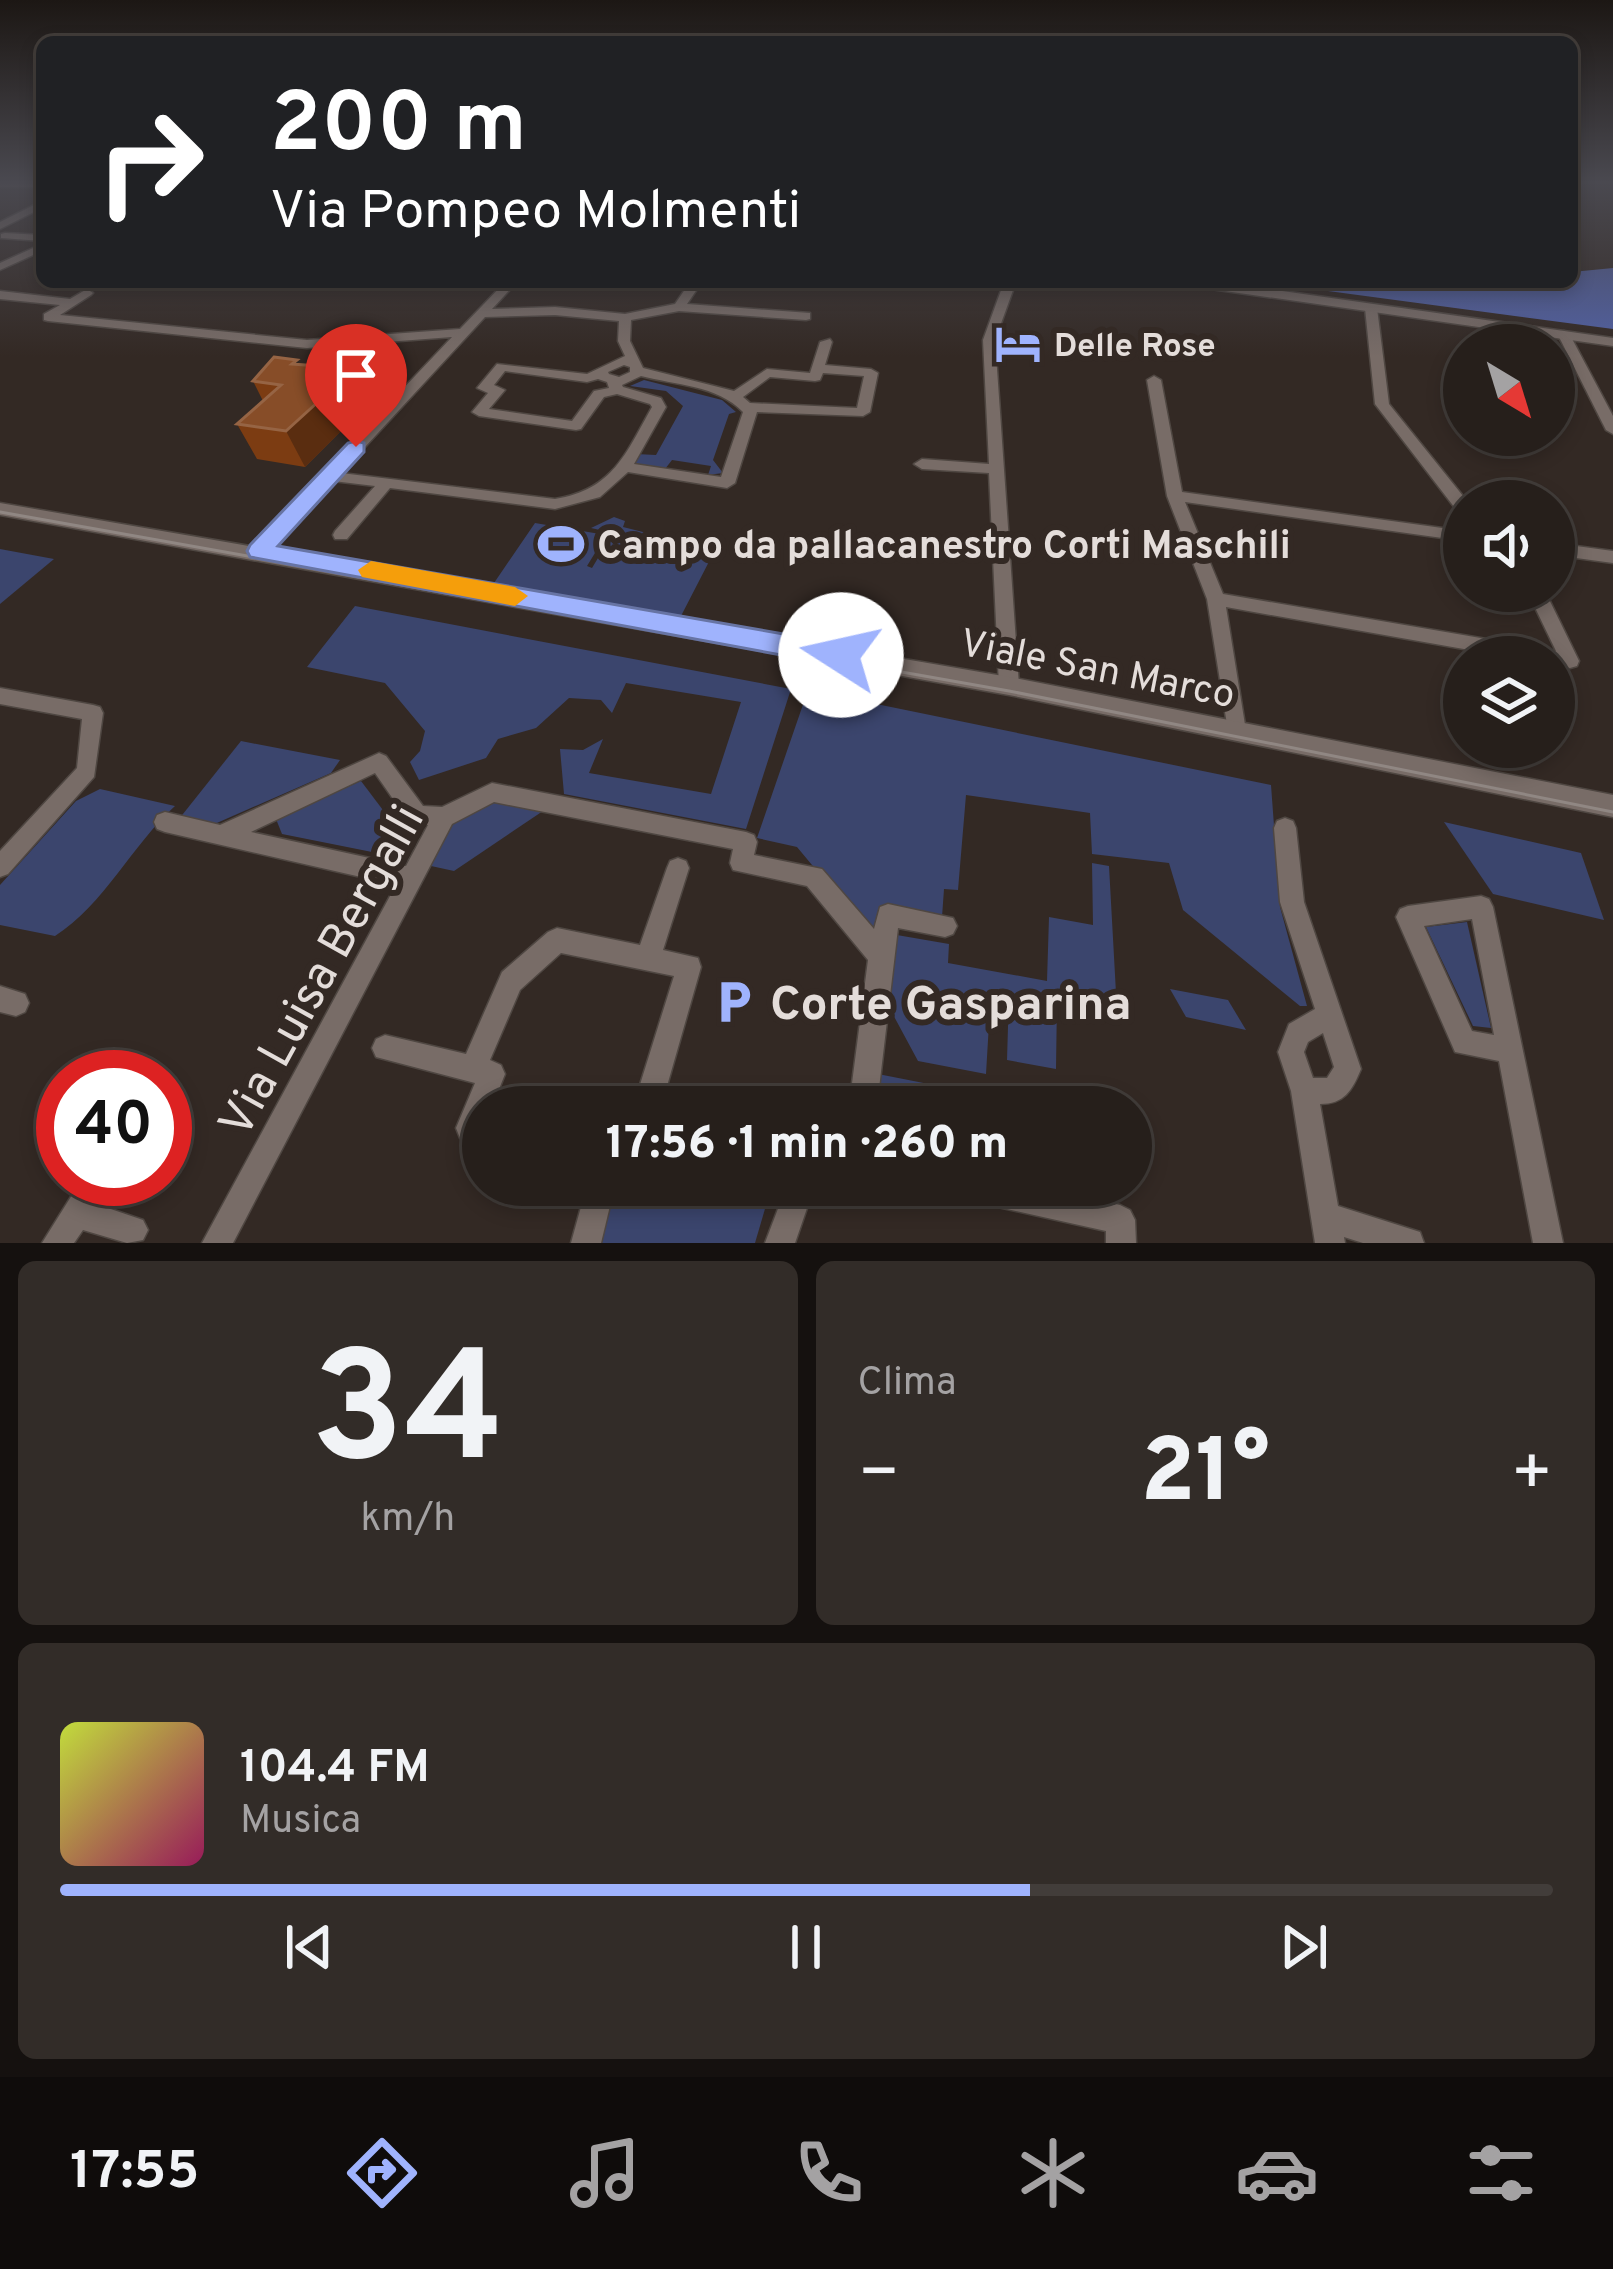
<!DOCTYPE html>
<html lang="it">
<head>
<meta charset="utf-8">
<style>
  body { margin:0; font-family:Overpass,sans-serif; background:#322c28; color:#f1f3f6; height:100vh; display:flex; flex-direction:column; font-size:45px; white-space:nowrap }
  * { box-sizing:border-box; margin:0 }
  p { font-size:39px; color:#a4a2a3 }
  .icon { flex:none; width:66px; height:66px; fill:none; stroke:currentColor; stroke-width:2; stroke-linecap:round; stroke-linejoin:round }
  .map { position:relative; height:1243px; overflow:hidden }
  .sheet { display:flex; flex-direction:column; gap:18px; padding:18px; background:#15110f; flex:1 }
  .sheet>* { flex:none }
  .banner { position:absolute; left:36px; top:36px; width:1542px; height:252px; border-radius:18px; box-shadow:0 6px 18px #0003,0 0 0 3px #423d3a; background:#202124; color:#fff; overflow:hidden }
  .needle { width:78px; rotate:142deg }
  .fabs { position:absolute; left:1443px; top:324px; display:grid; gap:24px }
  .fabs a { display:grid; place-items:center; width:132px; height:132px; border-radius:50%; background:#261f1b; box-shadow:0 6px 18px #0003,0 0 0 3px #423d3a; font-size:60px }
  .speed { position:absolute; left:36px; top:1050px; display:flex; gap:24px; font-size:60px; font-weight:700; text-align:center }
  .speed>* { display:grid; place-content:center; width:156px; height:156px; border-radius:50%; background:#261f1b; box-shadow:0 6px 18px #0003,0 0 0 3px #423d3a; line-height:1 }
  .speed .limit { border:18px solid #d22; background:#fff; color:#111 }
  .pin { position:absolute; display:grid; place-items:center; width:102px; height:102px; color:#fff; margin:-123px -51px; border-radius:50% 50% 50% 0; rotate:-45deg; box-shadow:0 0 12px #0007 }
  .pin .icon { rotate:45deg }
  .me { position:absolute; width:132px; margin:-66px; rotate:280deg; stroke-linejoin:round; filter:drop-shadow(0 0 9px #0008) }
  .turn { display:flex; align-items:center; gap:42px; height:252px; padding:0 36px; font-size:54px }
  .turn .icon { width:156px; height:156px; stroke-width:2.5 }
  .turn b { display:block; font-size:84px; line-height:102px }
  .big { font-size:90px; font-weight:800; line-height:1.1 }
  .sheet .card { flex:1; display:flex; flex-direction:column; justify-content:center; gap:18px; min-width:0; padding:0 42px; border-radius:18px; background:#322c28 }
  .sheet .dial { align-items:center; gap:0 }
  .dial b { font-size:156px; line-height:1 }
  .song { display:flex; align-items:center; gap:36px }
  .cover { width:144px; height:144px; border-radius:18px; background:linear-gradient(135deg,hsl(70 70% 55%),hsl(330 70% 35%)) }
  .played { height:12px; border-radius:6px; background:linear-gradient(90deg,#9fb3fd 65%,#423d3a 65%) }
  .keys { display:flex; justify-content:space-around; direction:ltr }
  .heat { display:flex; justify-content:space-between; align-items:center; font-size:66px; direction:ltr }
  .sheet .tiles { flex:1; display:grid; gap:18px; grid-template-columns:1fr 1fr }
  .card:last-child { grid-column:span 2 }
  .trip { position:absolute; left:462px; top:1086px; width:690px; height:120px; border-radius:60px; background:#261f1b; box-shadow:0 6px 18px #0003,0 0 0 3px #423d3a; font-weight:800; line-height:120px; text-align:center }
  .tabs { display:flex; height:192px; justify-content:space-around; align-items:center; background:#0f0c0b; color:#a4a2a3 }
  .tabs .icon { width:84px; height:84px }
  .tabs .selected { color:#9fb3fd }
  .tabs b { font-size:54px; color:#f1f3f6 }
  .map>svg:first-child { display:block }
  .green { fill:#3b456d }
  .water { fill:#5261a4 }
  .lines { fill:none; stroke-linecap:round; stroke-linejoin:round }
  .minor-casing { stroke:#4f4742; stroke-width:3 }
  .tertiary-casing { stroke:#4f4742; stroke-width:3 }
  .minor { fill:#786c67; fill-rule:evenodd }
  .tertiary { fill:#786c67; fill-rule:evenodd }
  .tram { stroke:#908783; stroke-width:3 }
  .wall { fill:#7c3c12 }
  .shaded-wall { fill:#5a2d10 }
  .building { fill:#874d28; stroke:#966444; stroke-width:3 }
  .route { fill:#9fb3fd; stroke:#6774a4; stroke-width:3 }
  .slow { fill:#f59e0b }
  .labels { text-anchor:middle; stroke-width:12; stroke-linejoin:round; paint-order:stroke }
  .far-poi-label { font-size:33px; font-weight:bold; fill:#e4ddda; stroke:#332924; text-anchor:start }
  .poi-label { font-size:39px; font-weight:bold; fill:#e4ddda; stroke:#332924; text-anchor:start }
  .street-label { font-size:39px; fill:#e4ddda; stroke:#332924 }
  .near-street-label { font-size:48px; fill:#e4ddda; stroke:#332924 }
  .near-poi-label { font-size:48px; font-weight:bold; fill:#e4ddda; stroke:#332924; text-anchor:start }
</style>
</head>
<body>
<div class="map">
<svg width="1613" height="1243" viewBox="0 0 1613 1243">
  <rect width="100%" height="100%" fill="#332924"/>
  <g class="green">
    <polygon points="644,380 722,400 736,412 729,414 713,460 723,473 708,475 711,466 672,460 665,469 631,464 636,454 656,455 683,406 666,391 630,386"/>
    <polygon points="614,517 625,521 623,527 715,550 681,616 494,583 535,523 606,535 587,566 592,568 613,533 591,528"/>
    <polygon points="0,549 54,559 0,604"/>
    <polygon points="355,606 791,689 746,829 564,794 560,749 583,750 603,739 589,773 711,794 741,702 626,683 612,713 601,700 569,698 536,728 498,739 486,758 419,780 410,762 420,751 425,731 385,683 307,667"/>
    <polygon points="808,690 1271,785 1280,907 1307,1006 1300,1006 1183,910 1169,863 1092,854 1090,813 966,795 958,890 944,889 942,917 882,909 877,943 797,847 757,838"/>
    <polygon points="241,741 340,760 331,773 210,826 179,819"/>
    <polygon points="361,781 404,838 382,854 282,834 276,819"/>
    <path d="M100,789L175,806C132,845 104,905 55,936L0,925V885L76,801Z"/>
    <polygon points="493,802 543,811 454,871 431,866 452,823"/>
    <polygon points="1444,822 1581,853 1604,920 1493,894"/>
    <polygon points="1092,863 1109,866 1117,1011 1057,1000 1056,1069 1007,1060 1009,993 991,990 986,1074 918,1061 883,996 891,934 949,944 948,963 1047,981 1049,917 1093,925"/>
    <polygon points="1467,922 1491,1028 1473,1026 1426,927"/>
    <polygon points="1170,989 1228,1000 1246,1030 1186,1017"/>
    <polygon points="878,1074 949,1088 961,1107 873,1107"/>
    <polygon points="615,1185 772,1185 755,1243 599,1243"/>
  </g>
  <polygon class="water" points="1613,268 1613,329 1328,291 1324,284 1310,282 1572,282 1572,272"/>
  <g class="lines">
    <g class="minor-casing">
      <g id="minor">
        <polygon points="42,201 42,208 0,229 0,222"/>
        <polygon points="5,233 42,235 42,241 1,238 1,234"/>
        <polygon points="42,244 42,251 0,270 0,263"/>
        <path d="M505,282H517L492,309L555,307L625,314L675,304L690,282H702L687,304L810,313V319L806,320L679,311L631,320L630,341L643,368L734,391L767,369L810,373L820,342L830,339L832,342L825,365L871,369L878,373L870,412L863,416L757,412L735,483L727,488L628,472L600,497L555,509L390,488L347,539H335L333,535L335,531L375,486L333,481L265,555H253L251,551L253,547L452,337L307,348L48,321L44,320V314L60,305L0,299V291L70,299L87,289L93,293L91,295L60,315L307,340L460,329ZM555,315L619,321L618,341L625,356L587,374L497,364L477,388L488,393L472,412L479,416L576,430L581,429L604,397L617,394L650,404L652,407C626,453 613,490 555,499L341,473L485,317ZM624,365L630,367V372L619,377L609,374L608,372ZM505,371L587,382L598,379L607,382L609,388L594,391L572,421L489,409L505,390L494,385ZM823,373L864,376L857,408L750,403L743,397L770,377L815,381L820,380ZM641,376C675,385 717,385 743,412L721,477L634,464L666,407L661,398L623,387L622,385Z"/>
        <polygon points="1004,282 1016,282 995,340 1019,686 1016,691 1002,691 999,686 989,473 922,469 914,464 922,459 989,464 983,340"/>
        <polygon points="1371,304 1377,308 1389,404 1467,501 1464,501 1464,513 1458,512 1375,404 1365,308"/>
        <polygon points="1564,331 1570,335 1613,416 1613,434 1606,430 1558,335"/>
        <polygon points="1154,376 1161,380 1182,492 1464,531 1464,541 1185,502 1223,594 1556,651 1527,591 1545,591 1579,661 1577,666 1570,668 1554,665 1554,657 1509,657 1226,607 1246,731 1243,737 1236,739 1229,737 1207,599 1167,496 1147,380"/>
        <polygon points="1554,543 1613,551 1613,563 1554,555"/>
        <polygon points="0,688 93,705 100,707 103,713 94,777 8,874 0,877 0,851 77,768 82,719 0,704"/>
        <path d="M379,753L386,756L423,806L442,807L492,783L746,832L754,835L757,842L754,855L822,869L874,929L880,907L888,904L953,918L957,926L953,934L945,937L898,928L878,1097L874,1107H842L851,1091L868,960L807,886L733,870L730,863L733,849L494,802L452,824L233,1243H202L396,885L165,832L157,829L154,822L157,815L165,812L220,825ZM375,773L409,822L428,825L406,866L251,832Z"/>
        <path d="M1285,818L1293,821L1296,828L1304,902L1361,1069C1352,1091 1344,1104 1320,1104L1338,1206L1420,1232L1424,1243H1363L1344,1237L1345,1243H1315L1291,1091L1278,1052L1289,1024L1315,1009L1280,902L1274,828L1277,821ZM1323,1033L1334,1067L1327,1078H1313L1304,1052L1308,1042Z"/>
        <polygon points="678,858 686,861 689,868 663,950 698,958 701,967 661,1107 633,1107 674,976 561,953 520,990 490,1060 501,1065 505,1074 492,1107 483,1107 483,1145 460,1138 456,1128 475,1083 376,1057 372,1048 376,1039 385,1035 466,1054 502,972 548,932 557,928 640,945 667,868 670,861"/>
        <path d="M1481,896L1489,899L1493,907L1563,1243H1533L1499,1061L1455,1052L1396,917L1400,909L1408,906ZM1472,919L1494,1035L1472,1031L1424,926Z"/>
        <polygon points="0,986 25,994 29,1003 25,1012 16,1016 0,1012"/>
        <polygon points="82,1179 113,1179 99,1205 143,1220 148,1230 143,1240 127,1243 83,1230 74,1243 42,1243"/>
        <polygon points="587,1185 615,1185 601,1243 571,1243"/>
        <polygon points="787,1185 815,1185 795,1243 765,1243"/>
        <polygon points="977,1185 1027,1185 1120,1205 1130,1210 1135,1220 1136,1243 1106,1243 1106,1231 989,1205 979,1201 975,1191"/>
      </g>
    </g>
    <g class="tertiary-casing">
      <g id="tertiary">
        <rect x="0" y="183" width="42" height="4"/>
        <polygon points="1183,282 1219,282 1613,338 1613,346 1190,286"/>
        <polygon points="0,503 1009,677 1613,795 1613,817 1009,695 0,515"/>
      </g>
    </g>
    <use href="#minor" class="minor"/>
    <use href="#tertiary" class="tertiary"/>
    <polyline class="tram" points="0,512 1009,691 1613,812"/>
  </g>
  <polygon class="wall" points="299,365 358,414 305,467 257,459 237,424 263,401 253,381"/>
  <polygon class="shaded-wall" points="343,379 358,414 305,467 286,431"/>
  <polygon class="building" points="274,357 297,360 292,364 332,367 343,379 286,431 237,424 281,385 253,381"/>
  <linearGradient id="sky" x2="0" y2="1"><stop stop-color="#1c1714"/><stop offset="0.51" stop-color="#4a4950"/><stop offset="1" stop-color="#4a4950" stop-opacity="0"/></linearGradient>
  <rect width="1613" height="357" fill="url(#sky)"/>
  <polygon class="route" points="356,441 364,443 364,452 278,546 841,644 855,655 841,666 250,557 247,551 250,545 348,443"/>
  <polygon class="slow" points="371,561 515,587 528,596 515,606 362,577 358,570"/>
  <defs>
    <g id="hotel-bare" transform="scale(3.6)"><path d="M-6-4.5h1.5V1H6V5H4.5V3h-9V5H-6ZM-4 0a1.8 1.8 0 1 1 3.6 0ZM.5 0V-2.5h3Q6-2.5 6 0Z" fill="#9fb3fd" stroke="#332924" stroke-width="2.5" paint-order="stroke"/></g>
    <g id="stadium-bare" transform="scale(3.6)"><path d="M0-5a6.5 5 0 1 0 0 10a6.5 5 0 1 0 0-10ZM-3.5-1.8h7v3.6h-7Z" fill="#9fb3fd" stroke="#332924" stroke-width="2.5" paint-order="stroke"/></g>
    <g id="parking-bare" transform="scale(3.6)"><path d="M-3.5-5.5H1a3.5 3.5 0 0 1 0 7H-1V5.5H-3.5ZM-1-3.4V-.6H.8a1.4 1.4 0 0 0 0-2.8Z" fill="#9fb3fd" stroke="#332924" stroke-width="2.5" paint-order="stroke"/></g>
  </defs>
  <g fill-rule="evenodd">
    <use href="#hotel-bare" x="1018" y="344"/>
    <use href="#stadium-bare" x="561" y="544"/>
    <use href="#parking-bare" x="734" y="1002"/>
  </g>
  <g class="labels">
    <g class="far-poi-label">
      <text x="1054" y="356">Delle Rose</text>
    </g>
    <g class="poi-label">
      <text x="597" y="558">Campo da pallacanestro Corti Maschili</text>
    </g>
    <g class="street-label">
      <text transform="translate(1098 667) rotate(11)" y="14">Viale San Marco</text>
    </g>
    <g class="near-street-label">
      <text transform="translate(320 970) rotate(-61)" y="17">Via Luisa Bergalli</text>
    </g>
    <g class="near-poi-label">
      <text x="770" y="1019">Corte Gasparina</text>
    </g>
  </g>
</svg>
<div class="fabs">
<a><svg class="needle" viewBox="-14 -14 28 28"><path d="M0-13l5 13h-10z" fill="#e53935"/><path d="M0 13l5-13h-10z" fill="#a4a2a3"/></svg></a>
<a><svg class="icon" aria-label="sound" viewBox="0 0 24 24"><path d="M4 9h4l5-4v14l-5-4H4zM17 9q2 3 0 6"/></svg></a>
<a><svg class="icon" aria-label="layers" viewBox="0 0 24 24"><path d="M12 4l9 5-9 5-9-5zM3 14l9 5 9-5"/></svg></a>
</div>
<div class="speed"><div class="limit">40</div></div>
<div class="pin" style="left:356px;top:447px;background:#d93025"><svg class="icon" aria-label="arrive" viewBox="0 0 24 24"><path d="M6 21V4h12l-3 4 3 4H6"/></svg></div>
<svg class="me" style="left:841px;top:655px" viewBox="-20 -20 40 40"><circle r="19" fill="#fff"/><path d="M0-13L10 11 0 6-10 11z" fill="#9fb3fd"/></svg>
<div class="trip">17:56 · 1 min · 260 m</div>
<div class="banner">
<div class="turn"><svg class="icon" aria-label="right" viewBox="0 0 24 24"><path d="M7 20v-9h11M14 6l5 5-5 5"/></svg><div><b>200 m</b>Via Pompeo Molmenti</div></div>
</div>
</div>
<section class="sheet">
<div class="tiles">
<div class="card dial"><b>34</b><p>km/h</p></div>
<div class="card"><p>Clima</p>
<div class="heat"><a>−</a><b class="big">21°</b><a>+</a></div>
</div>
<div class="card">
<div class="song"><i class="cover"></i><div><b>104.4 FM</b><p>Musica</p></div></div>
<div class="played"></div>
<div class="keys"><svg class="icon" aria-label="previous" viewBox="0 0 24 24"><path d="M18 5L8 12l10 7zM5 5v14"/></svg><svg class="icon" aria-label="pause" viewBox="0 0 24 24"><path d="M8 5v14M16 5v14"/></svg><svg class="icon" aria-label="next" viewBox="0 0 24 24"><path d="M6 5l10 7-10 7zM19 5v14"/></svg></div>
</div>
</div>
</section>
<nav class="tabs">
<b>17:55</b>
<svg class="icon selected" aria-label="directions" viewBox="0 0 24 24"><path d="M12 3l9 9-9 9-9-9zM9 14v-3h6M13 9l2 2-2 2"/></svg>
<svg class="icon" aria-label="music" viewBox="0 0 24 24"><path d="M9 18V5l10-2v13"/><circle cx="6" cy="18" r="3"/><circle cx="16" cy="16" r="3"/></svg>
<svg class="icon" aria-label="phone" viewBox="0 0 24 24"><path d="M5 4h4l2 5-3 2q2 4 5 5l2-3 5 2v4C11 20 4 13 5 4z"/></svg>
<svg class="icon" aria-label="climate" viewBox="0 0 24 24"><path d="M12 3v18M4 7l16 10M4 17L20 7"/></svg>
<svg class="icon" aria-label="car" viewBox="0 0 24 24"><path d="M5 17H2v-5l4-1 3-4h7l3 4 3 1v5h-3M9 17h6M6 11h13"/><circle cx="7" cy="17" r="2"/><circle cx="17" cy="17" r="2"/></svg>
<svg class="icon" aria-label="filters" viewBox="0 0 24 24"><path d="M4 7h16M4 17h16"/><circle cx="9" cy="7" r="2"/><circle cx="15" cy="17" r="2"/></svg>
</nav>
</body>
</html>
